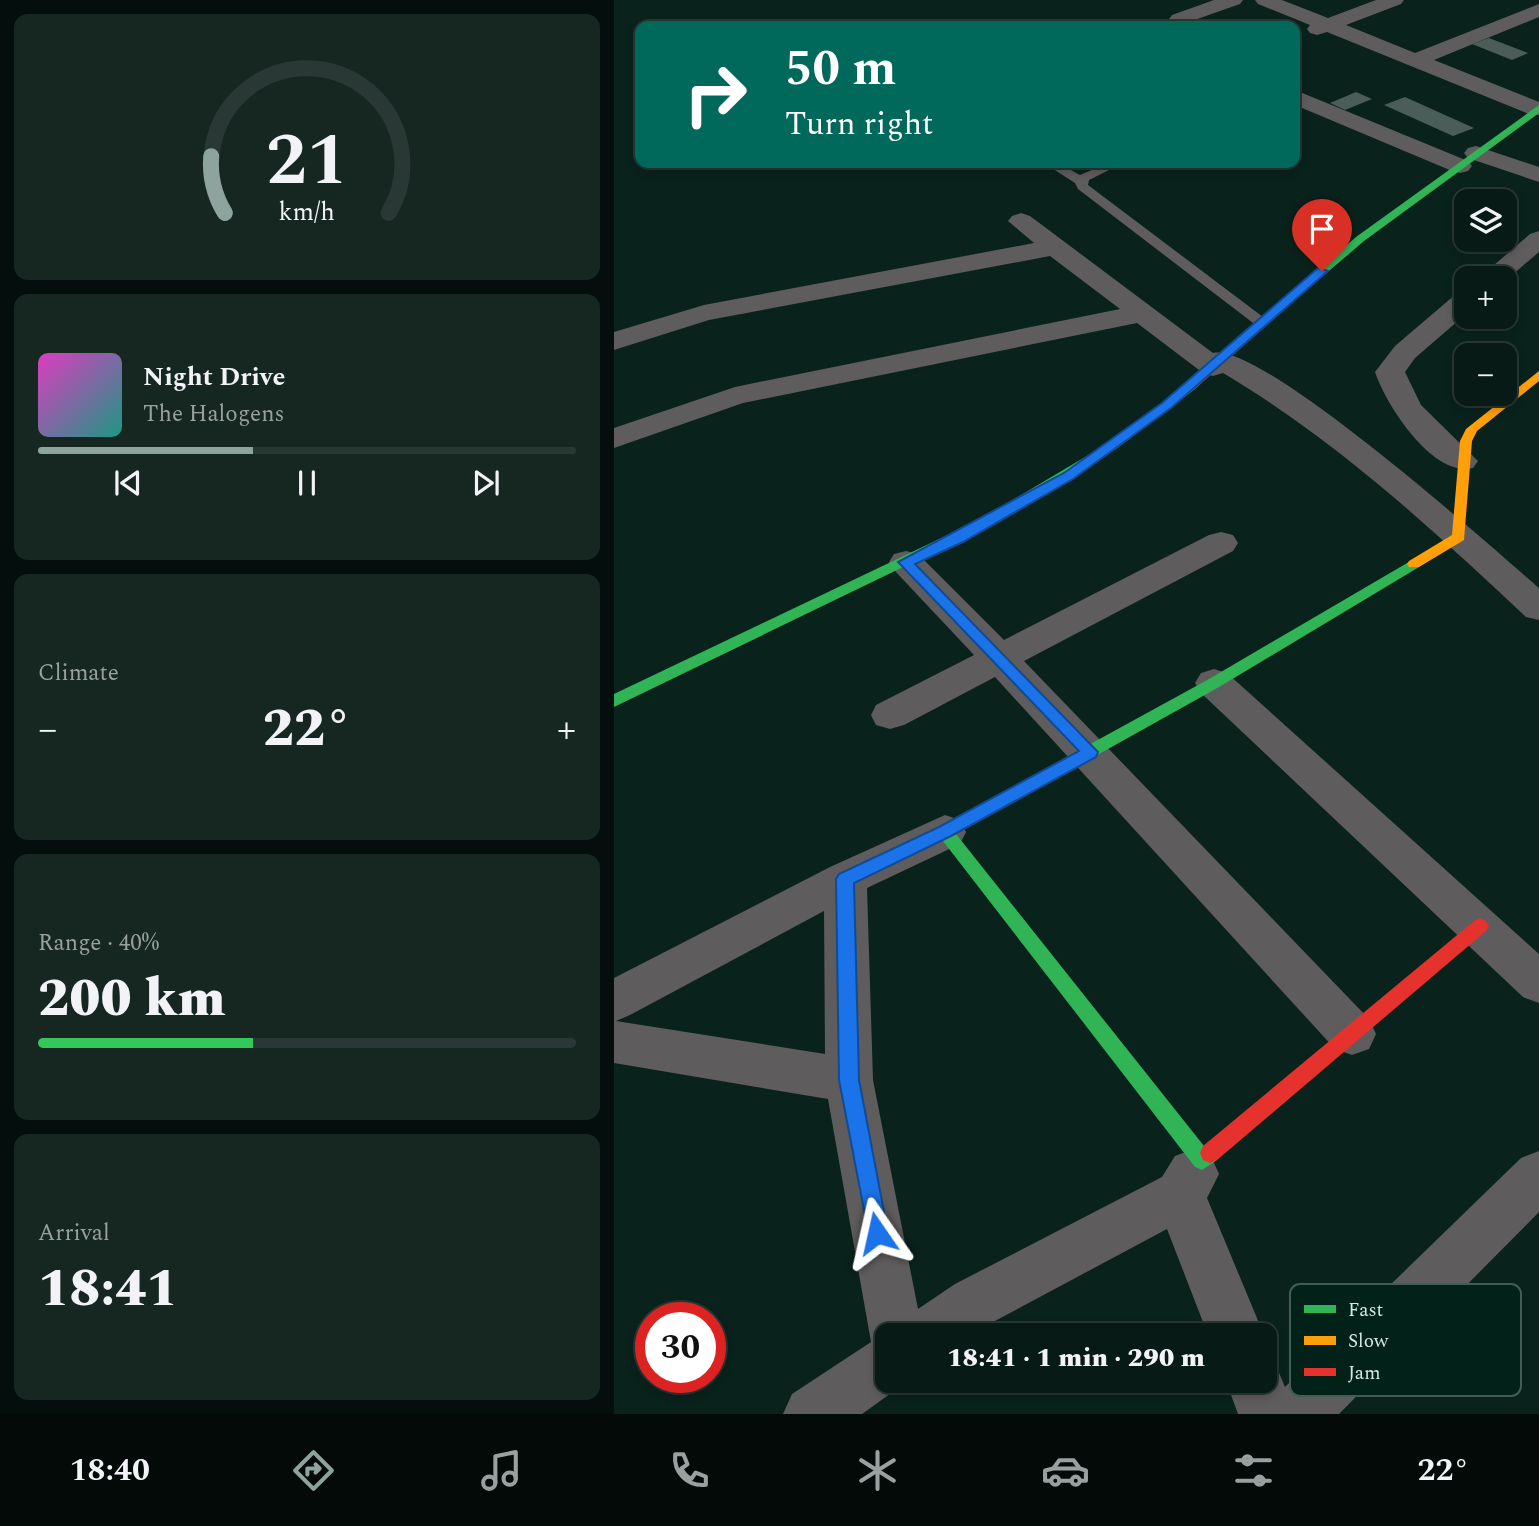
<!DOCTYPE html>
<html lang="en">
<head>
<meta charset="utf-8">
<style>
  body { margin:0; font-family:Spectral,serif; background:#162722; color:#f1f3f6; height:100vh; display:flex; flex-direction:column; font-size:26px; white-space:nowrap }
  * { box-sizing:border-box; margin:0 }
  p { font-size:23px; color:#98a1a0 }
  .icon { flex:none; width:38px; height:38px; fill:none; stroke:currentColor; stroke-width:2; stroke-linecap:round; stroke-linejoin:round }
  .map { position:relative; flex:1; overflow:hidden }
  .panel { display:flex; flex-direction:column; gap:14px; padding:14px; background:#040e0c; width:614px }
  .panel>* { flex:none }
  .banner { position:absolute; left:21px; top:21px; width:665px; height:147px; border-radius:14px; box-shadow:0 4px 10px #0003,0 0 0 2px #293834; background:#00695c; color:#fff; overflow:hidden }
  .buttons { position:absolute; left:840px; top:189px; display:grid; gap:14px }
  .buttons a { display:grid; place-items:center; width:63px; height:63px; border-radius:14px; background:#081a15; box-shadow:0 4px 10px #0003,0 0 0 2px #293834; font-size:35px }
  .speed { position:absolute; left:21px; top:1302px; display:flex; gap:14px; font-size:35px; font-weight:700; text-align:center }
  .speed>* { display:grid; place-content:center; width:91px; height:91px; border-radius:50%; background:#081a15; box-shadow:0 4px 10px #0003,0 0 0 2px #293834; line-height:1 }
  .speed .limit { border:10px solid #d22; background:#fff; color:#111 }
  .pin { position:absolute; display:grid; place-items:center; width:60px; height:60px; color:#fff; margin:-72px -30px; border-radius:50% 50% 50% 0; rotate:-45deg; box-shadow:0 0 7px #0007 }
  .pin .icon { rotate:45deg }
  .me { position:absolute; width:77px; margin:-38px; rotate:349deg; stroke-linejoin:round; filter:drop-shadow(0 0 5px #0008) }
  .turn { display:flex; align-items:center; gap:24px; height:147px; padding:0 35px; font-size:32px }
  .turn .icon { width:91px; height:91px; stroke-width:2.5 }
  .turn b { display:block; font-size:49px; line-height:60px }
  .big { font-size:52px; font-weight:800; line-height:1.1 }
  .panel .widget { flex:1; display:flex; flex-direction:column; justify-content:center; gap:10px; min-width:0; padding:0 24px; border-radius:14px; background:#162722 }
  .panel .dial { align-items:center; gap:0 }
  .dial svg { height:182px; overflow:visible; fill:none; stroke:#293834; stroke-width:7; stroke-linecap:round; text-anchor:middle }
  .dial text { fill:#f1f3f6; stroke:none }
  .song { display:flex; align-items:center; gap:21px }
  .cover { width:84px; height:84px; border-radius:10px; background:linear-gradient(135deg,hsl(310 70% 55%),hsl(170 70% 35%)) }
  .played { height:7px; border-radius:4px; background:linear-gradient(90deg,#8da39d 40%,#293834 40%) }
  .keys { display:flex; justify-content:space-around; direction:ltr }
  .heat { display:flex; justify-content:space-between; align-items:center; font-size:38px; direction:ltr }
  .charge { height:10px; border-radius:5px; background:linear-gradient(90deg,#34c759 40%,#293834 0) }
  .trip { position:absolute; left:261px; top:1323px; width:402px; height:70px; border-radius:14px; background:#081a15; box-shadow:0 4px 10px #0003,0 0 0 2px #293834; font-weight:800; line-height:70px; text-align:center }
  .menu { display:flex; height:112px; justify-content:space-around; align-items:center; background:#030a08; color:#98a1a0 }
  .menu .icon { width:49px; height:49px }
  .menu .selected { color:#8da39d }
  .menu b { font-size:32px; color:#f1f3f6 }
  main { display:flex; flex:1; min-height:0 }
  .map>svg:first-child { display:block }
  .building { fill:#4a5d58 }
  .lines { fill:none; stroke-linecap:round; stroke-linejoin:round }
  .lane { fill:#5e5c5c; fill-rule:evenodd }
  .street { fill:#5e5c5c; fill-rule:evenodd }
  .fast { fill:#30b455; fill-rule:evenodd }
  .slow { fill:#ff9f0a; fill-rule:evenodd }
  .jam { fill:#e5322d; fill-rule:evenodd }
  .route { fill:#1a73e8; stroke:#114b97; stroke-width:2 }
  .key { fill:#022119; stroke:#415d55; stroke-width:2 }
  .key-label { font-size:19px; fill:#d4e9e2 }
</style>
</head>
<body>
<main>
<section class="panel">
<div class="widget dial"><svg viewBox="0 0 100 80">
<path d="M14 69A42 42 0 1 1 86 69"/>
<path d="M14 69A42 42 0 0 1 8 44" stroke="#8da39d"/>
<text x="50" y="56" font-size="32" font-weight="700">21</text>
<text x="50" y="72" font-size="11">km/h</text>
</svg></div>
<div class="widget">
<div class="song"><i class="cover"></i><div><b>Night Drive</b><p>The Halogens</p></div></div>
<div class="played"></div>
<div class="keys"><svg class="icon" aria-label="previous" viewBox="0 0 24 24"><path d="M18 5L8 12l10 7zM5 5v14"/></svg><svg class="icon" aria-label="pause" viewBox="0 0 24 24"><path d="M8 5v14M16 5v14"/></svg><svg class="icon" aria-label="next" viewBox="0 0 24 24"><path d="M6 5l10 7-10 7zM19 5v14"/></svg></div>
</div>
<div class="widget"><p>Climate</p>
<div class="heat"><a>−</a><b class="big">22°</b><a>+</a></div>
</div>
<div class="widget"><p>Range · 40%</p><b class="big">200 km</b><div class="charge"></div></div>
<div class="widget"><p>Arrival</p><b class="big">18:41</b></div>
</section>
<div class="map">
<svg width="925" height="1414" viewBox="0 0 925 1414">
  <rect width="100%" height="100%" fill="#0a221c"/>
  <g class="building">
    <polygon points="875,38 914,53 898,60 858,44"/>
    <polygon points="742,92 758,99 731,110 716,103"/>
    <polygon points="791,97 860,128 839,136 770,105"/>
  </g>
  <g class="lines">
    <polygon class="lane" points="430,163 444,163 466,175 494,163 509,163 475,180 474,185 653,320 653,326 643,326 464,189 461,183"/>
    <g class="street">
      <polygon points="600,0 629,0 626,4 572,23 558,23 555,19 558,15"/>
      <polygon points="641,0 668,0 714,18 762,0 790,0 787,4 732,25 801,53 925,4 925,17 820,60 925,102 925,115 915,114 713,32 703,35 696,33 693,29 696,25 644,4"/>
      <polygon points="681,90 854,161 858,166 854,171 846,173 838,171 681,105"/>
      <polygon points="862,146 925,167 925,182 854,158 850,153 854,148"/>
      <path d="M407,213L416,216L599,353C647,341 880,549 925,588V620L912,617C817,528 722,440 609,373L599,376L589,373L523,323L129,403L0,448V428L121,387L506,309L436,256L95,320L0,350V332L90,305L420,243L394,221L398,216Z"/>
      <polygon points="925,231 925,252 891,281 891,278 865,278 916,234"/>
      <path d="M852,292V314L801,358L791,372L807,405L864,461L859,468C819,478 772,405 761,372L781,346L842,294Z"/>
      <polygon points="607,532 619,535 624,543 619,551 410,661 755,1019 762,1034 755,1049 738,1055 721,1049 381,677 290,725 276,729 262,725 257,715 262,705 360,655 280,570 275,562 280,554 292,551 304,554 390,640 595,535"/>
      <polygon points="600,669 613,673 925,954 925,1003 909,997 587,693 581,683 587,673"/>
      <path d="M331,815L346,820L352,832L346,844L253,888L259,1080L304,1309L341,1284L548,1177L561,1156L579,1149L597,1156L605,1174L593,1198L650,1335H594L553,1229L379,1322L361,1335H273V1381H294L248,1414H169L178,1394L257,1342L214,1099L0,1063V978L216,867ZM210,911L211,1054L2,1021L16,1015Z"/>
      <polygon points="925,1151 925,1212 725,1414 624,1414 612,1381 651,1381 651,1357 660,1361 671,1387 907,1158"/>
    </g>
    <g class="fast">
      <polygon points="925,105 925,113 750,241 709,276 701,276 701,272 742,237"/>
      <polygon points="577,382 581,383 581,389 502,449 374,526 0,707 0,694 365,520 493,444"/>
      <polygon points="800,559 807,564 805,567 605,687 342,834 590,1146 596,1143 603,1146 606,1153 603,1160 588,1170 581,1167 322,832 325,827 595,679"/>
    </g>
    <polygon class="slow" points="925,371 925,381 863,431 858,441 850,540 805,567 795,567 793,564 795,561 838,535 846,441 852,429"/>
    <g class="jam">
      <polygon points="701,272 710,274 581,389 573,389 573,383"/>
      <polygon points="866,918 872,921 875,926 872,931 603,1160 596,1163 589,1160 586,1153 589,1146 860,921"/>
    </g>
  </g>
  <polygon class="route" points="704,268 714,271 557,408 459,479 349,542 301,564 484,752 482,757 337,836 240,883 245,1080 274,1233 271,1241 263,1244 256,1241 225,1080 222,879 225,874 325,827 465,751 284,562 450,473 548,403"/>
  <rect x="676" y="1284" width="231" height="112" rx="10" class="key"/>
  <rect x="690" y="1305" width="32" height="8" fill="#30b455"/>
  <rect x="690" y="1336" width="32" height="9" fill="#ff9f0a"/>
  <rect x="690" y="1368" width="32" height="8" fill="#e5322d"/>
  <g class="key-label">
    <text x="734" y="1316">Fast</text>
    <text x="734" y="1347">Slow</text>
    <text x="734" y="1379">Jam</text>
  </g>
</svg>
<div class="buttons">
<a><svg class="icon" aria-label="layers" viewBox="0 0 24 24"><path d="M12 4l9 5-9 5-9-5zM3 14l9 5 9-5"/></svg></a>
<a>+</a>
<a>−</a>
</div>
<div class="speed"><div class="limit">30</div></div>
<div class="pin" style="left:708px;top:271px;background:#d93025"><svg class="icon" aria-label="arrive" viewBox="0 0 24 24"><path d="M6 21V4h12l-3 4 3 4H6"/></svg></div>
<svg class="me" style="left:263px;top:1233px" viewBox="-20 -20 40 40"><path d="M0-17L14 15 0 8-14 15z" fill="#1a73e8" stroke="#fff" stroke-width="4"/></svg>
<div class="trip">18:41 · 1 min · 290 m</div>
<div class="banner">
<div class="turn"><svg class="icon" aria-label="right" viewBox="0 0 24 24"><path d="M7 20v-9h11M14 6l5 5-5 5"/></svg><div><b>50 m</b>Turn right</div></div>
</div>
</div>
</main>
<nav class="menu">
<b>18:40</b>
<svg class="icon selected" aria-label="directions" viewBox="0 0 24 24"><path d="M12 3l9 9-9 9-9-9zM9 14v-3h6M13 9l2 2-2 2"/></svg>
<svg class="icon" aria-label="music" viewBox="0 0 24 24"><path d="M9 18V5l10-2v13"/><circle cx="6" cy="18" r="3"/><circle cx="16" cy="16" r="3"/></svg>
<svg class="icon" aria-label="phone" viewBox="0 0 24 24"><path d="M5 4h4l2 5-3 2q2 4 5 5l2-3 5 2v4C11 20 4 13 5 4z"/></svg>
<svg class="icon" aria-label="climate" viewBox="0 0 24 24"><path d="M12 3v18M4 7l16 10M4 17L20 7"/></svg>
<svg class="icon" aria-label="car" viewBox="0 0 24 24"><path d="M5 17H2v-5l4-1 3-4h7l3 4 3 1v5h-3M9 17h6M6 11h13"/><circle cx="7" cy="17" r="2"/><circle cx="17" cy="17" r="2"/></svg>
<svg class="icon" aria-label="filters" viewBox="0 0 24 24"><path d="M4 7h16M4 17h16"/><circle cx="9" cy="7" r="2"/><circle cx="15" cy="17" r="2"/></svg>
<b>22°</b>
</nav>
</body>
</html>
